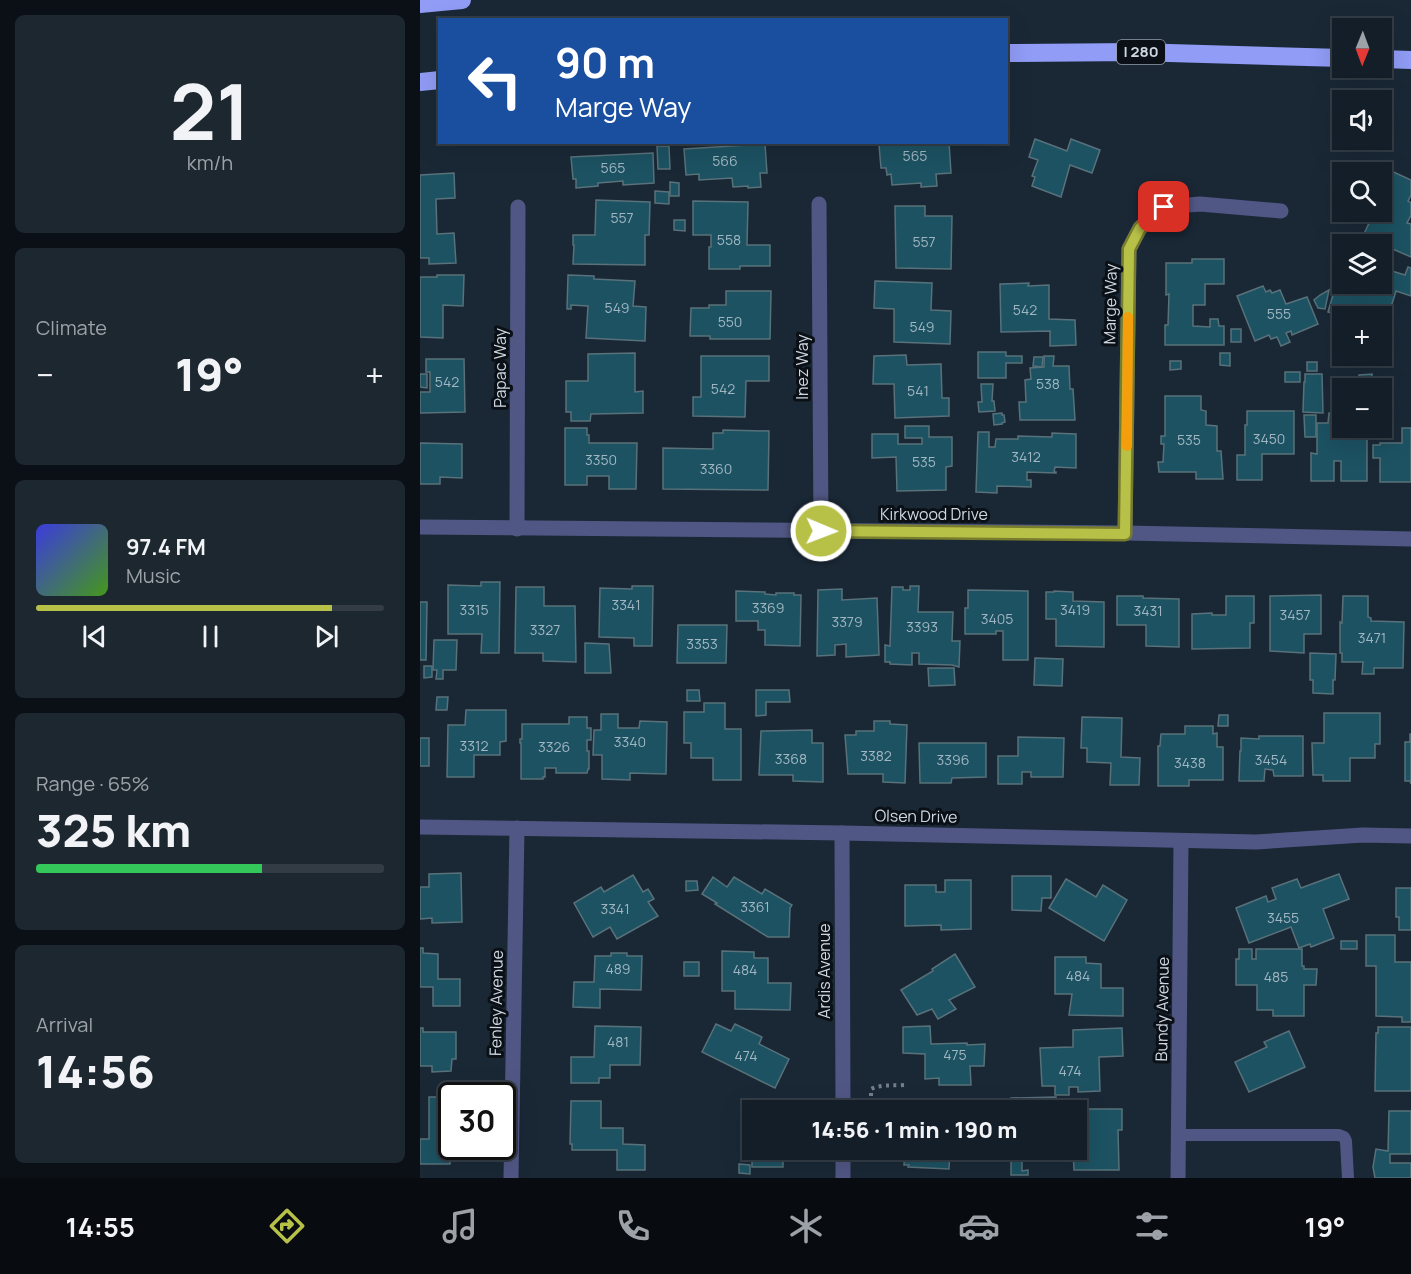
<!DOCTYPE html>
<html lang="en">
<head>
<meta charset="utf-8">
<style>
  body { margin:0; font-family:Manrope,sans-serif; background:#1d2730; color:#f1f3f6; height:100vh; display:flex; flex-direction:column; font-size:22px; white-space:nowrap }
  * { box-sizing:border-box; margin:0 }
  p { font-size:20px; color:#9da2a8 }
  .icon { flex:none; width:33px; height:33px; fill:none; stroke:currentColor; stroke-width:2; stroke-linecap:round; stroke-linejoin:round }
  .map { position:relative; flex:1; overflow:hidden }
  .drawer { display:flex; flex-direction:column; gap:15px; padding:15px; background:#0b1016; width:420px }
  .drawer>* { flex:none }
  .guide { position:absolute; left:18px; top:18px; width:570px; height:126px; border-radius:0px; box-shadow:0 6px 24px #0002,0 0 0 2px #333c45; background:#1a4fa0; color:#fff; overflow:hidden }
  .needle { width:39px; rotate:181deg }
  .tools { position:absolute; left:912px; top:18px; display:grid; gap:12px }
  .tools a { display:grid; place-items:center; width:60px; height:60px; border-radius:0px; background:#141e28; box-shadow:0 6px 24px #0002,0 0 0 2px #333c45; font-size:30px }
  .speed { position:absolute; left:18px; top:1082px; display:flex; gap:12px; font-size:30px; font-weight:700; text-align:center }
  .speed>* { display:grid; place-content:center; width:78px; height:78px; border-radius:50%; background:#141e28; box-shadow:0 6px 24px #0002,0 0 0 2px #333c45; line-height:1 }
  .speed .limit { border:3px solid #111; border-radius:9px; background:#fff; color:#111 }
  .pin { position:absolute; display:grid; place-items:center; width:51px; height:51px; color:#fff; margin:-26px; border-radius:12px; box-shadow:0 3px 9px #0006 }
  .me { position:absolute; width:66px; margin:-33px; rotate:91deg; stroke-linejoin:round; filter:drop-shadow(0 0 4px #0008) }
  .turn { display:flex; align-items:center; gap:21px; height:126px; padding:0 18px; font-size:27px }
  .turn .icon { width:78px; height:78px; stroke-width:2.5 }
  .turn b { display:block; font-size:42px; line-height:51px }
  .big { font-size:45px; font-weight:800; line-height:1.1 }
  .drawer .card { flex:1; display:flex; flex-direction:column; justify-content:center; gap:9px; min-width:0; padding:0 21px; border-radius:9px; background:#1d2730 }
  .drawer .dial { align-items:center; gap:0 }
  .dial b { font-size:78px; line-height:1 }
  .song { display:flex; align-items:center; gap:18px }
  .cover { width:72px; height:72px; border-radius:9px; background:linear-gradient(135deg,hsl(240 70% 55%),hsl(100 70% 35%)) }
  .played { height:6px; border-radius:3px; background:linear-gradient(90deg,#b8c147 85%,#333c45 85%) }
  .keys { display:flex; justify-content:space-around; direction:ltr }
  .heat { display:flex; justify-content:space-between; align-items:center; font-size:33px; direction:ltr }
  .charge { height:9px; border-radius:4px; background:linear-gradient(90deg,#34c759 65%,#333c45 0) }
  .trip { position:absolute; left:322px; top:1100px; width:345px; height:60px; border-radius:0px; background:#141e28; box-shadow:0 6px 24px #0002,0 0 0 2px #333c45; font-weight:800; line-height:60px; text-align:center }
  .dock { display:flex; height:96px; justify-content:space-around; align-items:center; background:#080c10; color:#9da2a8 }
  .dock .icon { width:42px; height:42px }
  .dock .on { color:#b8c147 }
  .dock b { font-size:27px; color:#f1f3f6 }
  main { display:flex; flex:1; min-height:0 }
  .map>svg:first-child { display:block }
  .building { fill:#1c5262; stroke:#58717a; stroke-width:1.5 }
  .lines { fill:none; stroke-linecap:round; stroke-linejoin:round }
  .path { stroke:#747f8b; stroke-width:4; stroke-dasharray:3 4.5; stroke-linecap:butt }
  .service { stroke:#515785; stroke-width:12 }
  .minor { stroke:#515785; stroke-width:15 }
  .motorway { stroke:#909cf5; stroke-width:18 }
  .route-casing { stroke:#787d2e; stroke-width:15 }
  .route { stroke:#b8c147; stroke-width:10 }
  .slow { stroke:#f59e0b; stroke-width:10 }
  .labels { text-anchor:middle; stroke-width:6; stroke-linejoin:round; paint-order:stroke }
  .number-label { font-size:14px; fill:#a2b6c2 }
  .shield { fill:#0a1016; stroke:#949ca5; stroke-width:1.5 }
  .shield-label { font-size:15px; font-weight:bold; fill:#cfd8e2 }
  .street-label { font-size:16px; fill:#cfd8e2; stroke:#0a1016 }
</style>
</head>
<body>
<main>
<section class="drawer">
<div class="card dial"><b>21</b><p>km/h</p></div>
<div class="card"><p>Climate</p>
<div class="heat"><a>−</a><b class="big">19°</b><a>+</a></div>
</div>
<div class="card">
<div class="song"><i class="cover"></i><div><b>97.4 FM</b><p>Music</p></div></div>
<div class="played"></div>
<div class="keys"><svg class="icon" aria-label="previous" viewBox="0 0 24 24"><path d="M18 5L8 12l10 7zM5 5v14"/></svg><svg class="icon" aria-label="pause" viewBox="0 0 24 24"><path d="M8 5v14M16 5v14"/></svg><svg class="icon" aria-label="next" viewBox="0 0 24 24"><path d="M6 5l10 7-10 7zM19 5v14"/></svg></div>
</div>
<div class="card"><p>Range · 65%</p><b class="big">325 km</b><div class="charge"></div></div>
<div class="card"><p>Arrival</p><b class="big">14:56</b></div>
</section>
<div class="map">
<svg width="991" height="1178" viewBox="0 0 991 1178">
  <rect width="100%" height="100%" fill="#1a2836"/>
  <g class="building">
    <polygon points="615,139 647,151 651,139 680,150 672,173 650,165 641,197 612,186 615,177 612,176 618,160 609,157"/>
    <polygon points="489,142 529,142 531,173 516,174 517,186 501,187 501,183 472,185 471,174 467,175 466,168 461,168 459,145"/>
    <polygon points="345,144 347,173 340,173 341,187 328,188 328,186 313,187 312,178 279,180 279,174 266,175 264,149"/>
    <polygon points="237,146 249,146 250,169 238,169"/>
    <polygon points="233,153 234,183 203,185 203,181 178,183 178,186 156,188 156,179 153,179 151,157"/>
    <polygon points="967,169 991,180 991,195 988,201 991,203 991,215 987,223 991,224 991,257 943,236 949,223 945,221 949,212 962,212 962,183"/>
    <polygon points="34,173 35,198 16,199 17,234 34,233 36,263 9,264 9,258 0,258 0,175"/>
    <polygon points="250,182 259,183 259,196 250,196"/>
    <polygon points="235,191 249,192 249,204 235,203"/>
    <polygon points="176,200 230,202 229,235 225,235 225,265 153,264 154,245 153,245 153,235 175,235"/>
    <polygon points="273,201 328,202 327,245 350,245 350,266 320,266 320,269 289,269 289,247 291,247 291,235 273,235"/>
    <polygon points="475,206 505,206 505,216 532,216 531,269 476,268"/>
    <polygon points="254,220 265,220 265,231 254,230"/>
    <polygon points="772,259 804,259 804,284 785,284 785,305 773,305 773,326 790,327 790,319 798,319 799,326 804,326 804,345 745,345 745,325 748,325 749,294 746,295 746,263 772,263"/>
    <polygon points="988,267 991,268 991,296 976,291 968,317 963,316 962,319 962,316 952,316 938,312 937,316 923,316 908,312 915,288 935,294 938,284 962,284 962,268 985,275"/>
    <polygon points="17,275 44,275 43,306 23,305 23,338 0,337 0,277 17,277"/>
    <polygon points="148,275 174,276 174,279 215,281 213,306 226,307 225,341 166,338 168,306 151,305 151,309 147,309"/>
    <polygon points="455,281 512,283 511,310 531,311 530,344 474,342 474,309 454,308"/>
    <polygon points="609,283 608,286 629,285 629,319 655,320 656,345 630,346 630,331 581,332 580,284"/>
    <polygon points="843,286 846,292 850,290 852,293 860,290 866,304 887,297 898,324 872,335 871,331 866,333 870,342 861,346 857,337 851,339 849,335 835,341 817,296"/>
    <polygon points="909,290 905,309 898,308 894,300 900,295"/>
    <polygon points="306,291 351,291 350,339 290,339 290,336 270,336 271,308 289,308 289,305 306,305"/>
    <rect x="811" y="329" width="10" height="13"/>
    <polygon points="558,352 586,352 586,356 602,356 602,363 586,363 586,378 558,378"/>
    <polygon points="215,353 215,392 223,391 223,413 171,414 170,421 151,421 151,412 146,412 146,381 168,381 168,354"/>
    <polygon points="800,353 810,353 810,366 800,365"/>
    <polygon points="486,355 487,365 521,364 522,398 529,398 529,416 475,418 474,384 453,384 454,356"/>
    <polygon points="281,356 349,356 349,381 326,381 325,417 273,416 273,397 281,397"/>
    <polygon points="624,356 634,356 633,366 649,366 650,389 653,389 655,420 600,420 599,402 606,402 605,380 611,379 610,368 624,367"/>
    <polygon points="614,357 623,357 622,367 613,366"/>
    <polygon points="6,359 44,359 45,412 0,413 0,392 10,392 10,372 6,372"/>
    <polygon points="750,361 761,361 761,369 750,370"/>
    <rect x="887" y="362" width="10" height="9"/>
    <rect x="865" y="372" width="15" height="10"/>
    <polygon points="0,374 7,374 7,388 0,387"/>
    <polygon points="885,374 902,374 903,413 883,412 884,382 885,382"/>
    <polygon points="952,374 952,388 939,388 939,375"/>
    <polygon points="561,384 573,384 572,401 574,401 575,411 559,412 558,402 562,402"/>
    <polygon points="745,396 781,396 781,410 786,411 786,425 797,426 797,451 801,451 803,479 776,479 776,472 739,472 738,462 743,462 744,444 741,444 741,436 745,436"/>
    <polygon points="827,411 874,411 874,454 842,454 842,480 817,480 817,455 825,455 825,425 827,425"/>
    <polygon points="582,413 582,415 584,415 585,422 582,423 582,424 574,425 573,414"/>
    <polygon points="909,413 920,413 920,423 922,423 922,428 947,428 947,481 921,481 921,461 914,461 914,481 891,481 891,453 897,454 897,423 908,423"/>
    <polygon points="884,415 896,415 896,437 885,437"/>
    <polygon points="485,426 509,426 509,437 532,437 532,466 526,467 526,490 477,491 476,457 452,458 452,434 478,434 478,444 502,444 502,438 485,438"/>
    <polygon points="145,428 167,428 167,435 169,435 169,443 217,443 216,489 189,489 189,476 167,476 167,485 145,485"/>
    <polygon points="982,428 991,428 991,482 960,482 960,458 953,458 953,445 960,445 960,443 982,443"/>
    <polygon points="303,430 349,431 348,490 243,489 243,448 293,449 293,433 303,433"/>
    <polygon points="558,432 569,432 569,447 575,447 576,439 598,439 598,436 632,437 632,433 656,434 656,468 635,467 634,472 636,472 636,473 607,472 607,480 611,480 611,487 577,486 577,493 556,492"/>
    <polygon points="0,443 42,444 42,478 20,477 20,484 0,484"/>
    <polygon points="61,582 80,582 79,653 61,653 62,634 28,634 28,585 61,586"/>
    <polygon points="212,586 233,586 232,646 214,646 214,638 179,637 180,588 212,589"/>
    <polygon points="490,586 499,586 498,612 533,612 532,641 540,641 539,667 532,665 499,664 499,653 492,653 492,665 470,664 470,662 465,662 465,645 470,646 472,587 483,587 483,590 490,590"/>
    <polygon points="96,587 124,587 124,606 155,606 156,662 123,661 123,653 95,653"/>
    <polygon points="422,589 422,600 457,598 459,655 426,657 426,644 415,645 415,655 397,656 398,590"/>
    <polygon points="548,590 608,591 608,660 583,660 583,631 576,631 576,634 545,634 545,608 548,608"/>
    <polygon points="316,591 345,592 345,594 356,595 356,593 374,593 374,595 381,595 380,646 345,645 345,630 338,630 338,621 316,621"/>
    <polygon points="634,591 653,592 653,601 684,602 684,647 636,646 636,619 626,619 626,592 634,592"/>
    <polygon points="901,595 901,634 884,634 884,653 850,651 850,596"/>
    <polygon points="697,596 723,596 723,598 759,599 759,647 726,646 726,625 697,625"/>
    <polygon points="806,596 834,596 834,623 830,623 830,648 772,649 772,614 792,613 792,615 806,615"/>
    <polygon points="923,596 948,596 948,617 951,618 951,621 984,622 983,668 954,668 954,674 942,674 943,662 922,662 922,653 920,653 920,622 922,623"/>
    <polygon points="0,602 7,602 6,660 0,660"/>
    <polygon points="258,625 307,625 306,663 257,663"/>
    <polygon points="14,640 37,640 36,670 23,670 23,679 16,679 17,670 13,670"/>
    <polygon points="165,643 189,644 191,673 165,673"/>
    <polygon points="890,653 916,654 915,680 913,680 913,694 893,693 893,680 890,680"/>
    <polygon points="615,658 643,659 642,686 614,685"/>
    <polygon points="4,666 12,666 12,677 4,678"/>
    <polygon points="508,668 534,668 535,685 509,686"/>
    <polygon points="267,690 279,690 280,701 267,701"/>
    <polygon points="336,690 369,690 370,702 346,702 346,715 336,716"/>
    <polygon points="17,697 28,697 27,710 16,710"/>
    <polygon points="284,703 305,703 305,729 321,729 321,780 293,780 293,758 271,758 271,743 264,743 264,712 284,712"/>
    <polygon points="46,710 86,710 86,741 80,742 80,755 54,755 54,777 27,777 28,725 45,725"/>
    <polygon points="904,713 960,713 960,744 955,744 955,758 930,758 930,781 903,781 903,775 893,775 892,743 904,743"/>
    <polygon points="181,714 198,714 198,728 219,728 220,721 247,722 246,774 210,773 210,780 182,779 182,755 173,755 174,730 181,730"/>
    <polygon points="799,715 808,715 808,726 798,726"/>
    <polygon points="149,717 167,717 167,728 171,728 171,740 167,740 167,751 169,751 169,769 168,769 167,773 136,773 136,768 125,768 125,777 123,777 123,779 101,779 101,743 100,743 100,739 102,739 102,724 149,724"/>
    <polygon points="662,717 702,718 701,757 720,758 719,785 690,785 691,763 667,762 667,748 661,748"/>
    <polygon points="454,721 470,721 470,724 487,725 485,783 463,782 463,774 428,774 425,735 436,735 436,731 454,731"/>
    <polygon points="765,726 793,726 793,734 797,733 797,747 803,747 803,780 769,780 769,786 738,786 738,746 740,746 741,734 765,734"/>
    <polygon points="392,730 392,743 403,743 403,782 373,781 373,775 339,775 341,731"/>
    <polygon points="990,734 991,734 991,784 990,781 985,781 985,742 990,742"/>
    <polygon points="839,736 883,736 883,776 854,776 853,770 845,769 844,781 819,781 820,751 821,751 821,738 839,739"/>
    <polygon points="598,737 644,738 643,777 611,777 611,772 602,772 602,784 578,784 578,756 598,756"/>
    <rect x="0" y="738" width="9" height="28"/>
    <polygon points="499,743 566,743 566,777 532,778 531,783 500,783"/>
    <polygon points="41,873 42,922 12,923 12,918 0,919 0,887 9,887 9,874"/>
    <polygon points="919,874 929,899 903,909 914,938 891,947 890,944 879,948 871,927 829,943 816,908 846,896 848,902 856,899 852,888 877,879 881,888"/>
    <polygon points="213,875 223,892 228,889 234,899 228,902 238,916 197,939 190,927 173,937 154,903 181,887 184,892"/>
    <polygon points="592,876 631,876 631,898 622,898 621,911 592,910"/>
    <polygon points="293,877 307,887 314,877 342,894 345,889 372,905 370,908 369,937 348,937 295,904 297,903 282,894"/>
    <polygon points="646,879 676,897 683,885 707,900 684,941 629,908"/>
    <polygon points="525,880 551,880 551,929 521,930 521,925 485,926 485,885 516,885 516,892 525,892"/>
    <polygon points="266,881 277,881 278,890 266,891"/>
    <polygon points="976,888 991,888 991,930 979,930 979,917 976,917"/>
    <polygon points="946,935 975,935 975,962 991,962 991,1022 982,1022 982,1017 956,1016 956,966 946,966"/>
    <rect x="921" y="941" width="16" height="8"/>
    <polygon points="0,948 3,948 3,953 18,954 18,979 40,979 40,1006 13,1006 13,987 0,987"/>
    <polygon points="819,949 832,949 832,959 836,959 836,949 882,949 882,966 884,966 884,969 897,969 896,985 884,985 884,1016 853,1016 853,1010 837,1010 837,985 816,985 816,959 819,959"/>
    <polygon points="302,951 334,952 334,958 348,958 348,983 371,983 370,1010 315,1009 315,991 302,991"/>
    <polygon points="191,953 207,953 207,956 222,956 221,990 180,989 180,1008 153,1007 154,982 174,982 175,956 191,956"/>
    <polygon points="535,954 555,987 529,1000 536,1009 518,1019 512,1009 497,1015 481,990 513,971 512,969"/>
    <polygon points="635,957 666,957 666,963 681,964 681,988 703,988 703,1016 649,1015 652,994 635,994"/>
    <rect x="264" y="962" width="15" height="14"/>
    <polygon points="296,1024 311,1031 315,1024 342,1037 339,1044 369,1059 355,1088 282,1052"/>
    <polygon points="175,1026 221,1027 220,1065 190,1065 190,1078 179,1078 179,1083 151,1083 151,1057 174,1057"/>
    <polygon points="510,1026 511,1044 547,1043 547,1045 565,1044 564,1066 550,1066 551,1085 519,1085 519,1078 505,1079 505,1054 483,1053 483,1027"/>
    <polygon points="958,1027 991,1027 991,1091 955,1091 956,1033 958,1033"/>
    <polygon points="0,1028 3,1028 3,1032 36,1032 36,1059 32,1059 31,1071 12,1072 12,1066 0,1066"/>
    <polygon points="702,1028 703,1056 679,1057 680,1091 658,1092 658,1087 649,1087 649,1095 635,1095 635,1086 622,1086 620,1048 653,1047 653,1030"/>
    <polygon points="869,1031 885,1067 829,1092 815,1062 847,1047 844,1042"/>
    <polygon points="9,1097 32,1097 30,1164 0,1164 0,1139 9,1139"/>
    <polygon points="636,1097 636,1110 591,1110 591,1098"/>
    <polygon points="151,1101 181,1101 181,1128 203,1128 203,1144 225,1145 225,1170 197,1170 197,1150 152,1150 152,1144 150,1144"/>
    <polygon points="333,1101 363,1102 363,1110 334,1110"/>
    <polygon points="497,1103 530,1105 530,1110 488,1110 488,1104 497,1104"/>
    <polygon points="656,1109 702,1109 702,1130 698,1130 699,1170 654,1170 653,1149 657,1149 657,1110"/>
    <polygon points="969,1111 991,1111 991,1154 970,1154 970,1163 991,1163 991,1178 955,1178 953,1167 956,1149 968,1151"/>
    <polygon points="324,1138 333,1138 333,1149 363,1149 363,1167 332,1167 332,1153 324,1153"/>
    <polygon points="485,1149 530,1149 529,1169 488,1167 489,1165 484,1165"/>
    <polygon points="591,1160 602,1160 602,1171 608,1170 608,1175 591,1175"/>
    <polygon points="319,1164 330,1165 330,1174 319,1173"/>
  </g>
  <g class="lines">
    <path class="path" d="M451,1096V1089C462,1084 472,1086 484,1085"/>
    <polyline class="service" points="759,1135 919,1135 924,1137 926,1141 928,1178"/>
    <g class="minor">
      <polyline points="399,204 401,531"/>
      <polyline points="0,527 705,533 991,539"/>
      <polyline points="97,529 98,207"/>
      <polyline points="705,533 709,249 720,228 744,207 780,204 861,211"/>
      <polyline points="0,827 422,833 836,842 943,835 991,836"/>
      <polyline points="422,833 423,1110"/>
      <polyline points="423,1149 423,1178"/>
      <polyline points="91,1178 97,828"/>
      <polyline points="758,1178 761,841"/>
    </g>
    <g class="motorway">
      <polyline points="0,4 42,0"/>
      <polyline points="586,53 715,52 922,58"/>
      <polyline points="962,59 991,60"/>
      <polyline points="0,82 20,80"/>
    </g>
  </g>
  <g class="lines">
    <g class="route-casing">
      <polyline id="route" points="401,531 705,534 709,249 720,228 744,207"/>
    </g>
    <use href="#route" class="route"/>
    <polyline class="slow" points="707,446 708,317"/>
  </g>
  <g class="labels">
    <g class="number-label">
      <text x="495" y="161">565</text>
      <text x="305" y="166">566</text>
      <text x="193" y="173">565</text>
      <text x="202" y="223">557</text>
      <text x="309" y="245">558</text>
      <text x="504" y="247">557</text>
      <text x="197" y="313">549</text>
      <text x="605" y="315">542</text>
      <text x="859" y="319">555</text>
      <text x="310" y="327">550</text>
      <text x="502" y="332">549</text>
      <text x="27" y="387">542</text>
      <text x="628" y="389">538</text>
      <text x="303" y="394">542</text>
      <text x="498" y="396">541</text>
      <text x="849" y="444">3450</text>
      <text x="769" y="445">535</text>
      <text x="606" y="462">3412</text>
      <text x="181" y="465">3350</text>
      <text x="504" y="467">535</text>
      <text x="296" y="474">3360</text>
      <text x="206" y="610">3341</text>
      <text x="348" y="613">3369</text>
      <text x="54" y="615">3315</text>
      <text x="655" y="615">3419</text>
      <text x="728" y="616">3431</text>
      <text x="875" y="620">3457</text>
      <text x="577" y="624">3405</text>
      <text x="427" y="627">3379</text>
      <text x="502" y="632">3393</text>
      <text x="125" y="635">3327</text>
      <text x="952" y="643">3471</text>
      <text x="282" y="649">3353</text>
      <text x="210" y="747">3340</text>
      <text x="54" y="751">3312</text>
      <text x="134" y="752">3326</text>
      <text x="456" y="761">3382</text>
      <text x="371" y="764">3368</text>
      <text x="533" y="765">3396</text>
      <text x="851" y="765">3454</text>
      <text x="770" y="768">3438</text>
      <text x="335" y="912">3361</text>
      <text x="195" y="914">3341</text>
      <text x="863" y="923">3455</text>
      <text x="198" y="974">489</text>
      <text x="325" y="975">484</text>
      <text x="658" y="981">484</text>
      <text x="856" y="982">485</text>
      <text x="198" y="1047">481</text>
      <text x="535" y="1060">475</text>
      <text x="326" y="1061">474</text>
      <text x="650" y="1076">474</text>
    </g>
    <rect class="shield" x="697" y="40" width="48" height="24" rx="4.5"/>
    <g class="shield-label">
      <text x="721" y="57">I 280</text>
    </g>
    <g class="street-label">
      <text transform="translate(690 304) rotate(-89)" y="6">Marge Way</text>
      <text transform="translate(382 367) rotate(-90)" y="6">Inez Way</text>
      <text transform="translate(80 368) rotate(-90)" y="6">Papac Way</text>
      <text x="514" y="520">Kirkwood Drive</text>
      <text transform="translate(496 816) rotate(1)" y="6">Olsen Drive</text>
      <text transform="translate(404 971) rotate(-90)" y="6">Ardis Avenue</text>
      <text transform="translate(76 1003) rotate(-89)" y="6">Fenley Avenue</text>
      <text transform="translate(742 1009) rotate(-89)" y="6">Bundy Avenue</text>
    </g>
  </g>
</svg>
<div class="tools">
<a><svg class="needle" viewBox="-14 -14 28 28"><path d="M0-13l5 13h-10z" fill="#e53935"/><path d="M0 13l5-13h-10z" fill="#9da2a8"/></svg></a>
<a><svg class="icon" aria-label="sound" viewBox="0 0 24 24"><path d="M4 9h4l5-4v14l-5-4H4zM17 9q2 3 0 6"/></svg></a>
<a><svg class="icon" aria-label="search" viewBox="0 0 24 24"><circle cx="10" cy="10" r="6"/><path d="M15 15l6 6"/></svg></a>
<a><svg class="icon" aria-label="layers" viewBox="0 0 24 24"><path d="M12 4l9 5-9 5-9-5zM3 14l9 5 9-5"/></svg></a>
<a>+</a>
<a>−</a>
</div>
<div class="speed"><div class="limit">30</div></div>
<div class="pin" style="left:744px;top:207px;background:#d93025"><svg class="icon" aria-label="arrive" viewBox="0 0 24 24"><path d="M6 21V4h12l-3 4 3 4H6"/></svg></div>
<svg class="me" style="left:401px;top:531px" viewBox="-20 -20 40 40"><circle r="17" fill="#b8c147" stroke="#fff" stroke-width="3"/><path d="M0-11L8 9 0 5-8 9z" fill="#fff"/></svg>
<div class="trip">14:56 · 1 min · 190 m</div>
<div class="guide">
<div class="turn"><svg class="icon" aria-label="left" viewBox="0 0 24 24"><path d="M17 20v-9H6M10 6l-5 5 5 5"/></svg><div><b>90 m</b>Marge Way</div></div>
</div>
</div>
</main>
<nav class="dock">
<b>14:55</b>
<svg class="icon on" aria-label="directions" viewBox="0 0 24 24"><path d="M12 3l9 9-9 9-9-9zM9 14v-3h6M13 9l2 2-2 2"/></svg>
<svg class="icon" aria-label="music" viewBox="0 0 24 24"><path d="M9 18V5l10-2v13"/><circle cx="6" cy="18" r="3"/><circle cx="16" cy="16" r="3"/></svg>
<svg class="icon" aria-label="phone" viewBox="0 0 24 24"><path d="M5 4h4l2 5-3 2q2 4 5 5l2-3 5 2v4C11 20 4 13 5 4z"/></svg>
<svg class="icon" aria-label="climate" viewBox="0 0 24 24"><path d="M12 3v18M4 7l16 10M4 17L20 7"/></svg>
<svg class="icon" aria-label="car" viewBox="0 0 24 24"><path d="M5 17H2v-5l4-1 3-4h7l3 4 3 1v5h-3M9 17h6M6 11h13"/><circle cx="7" cy="17" r="2"/><circle cx="17" cy="17" r="2"/></svg>
<svg class="icon" aria-label="filters" viewBox="0 0 24 24"><path d="M4 7h16M4 17h16"/><circle cx="9" cy="7" r="2"/><circle cx="15" cy="17" r="2"/></svg>
<b>19°</b>
</nav>
</body>
</html>
